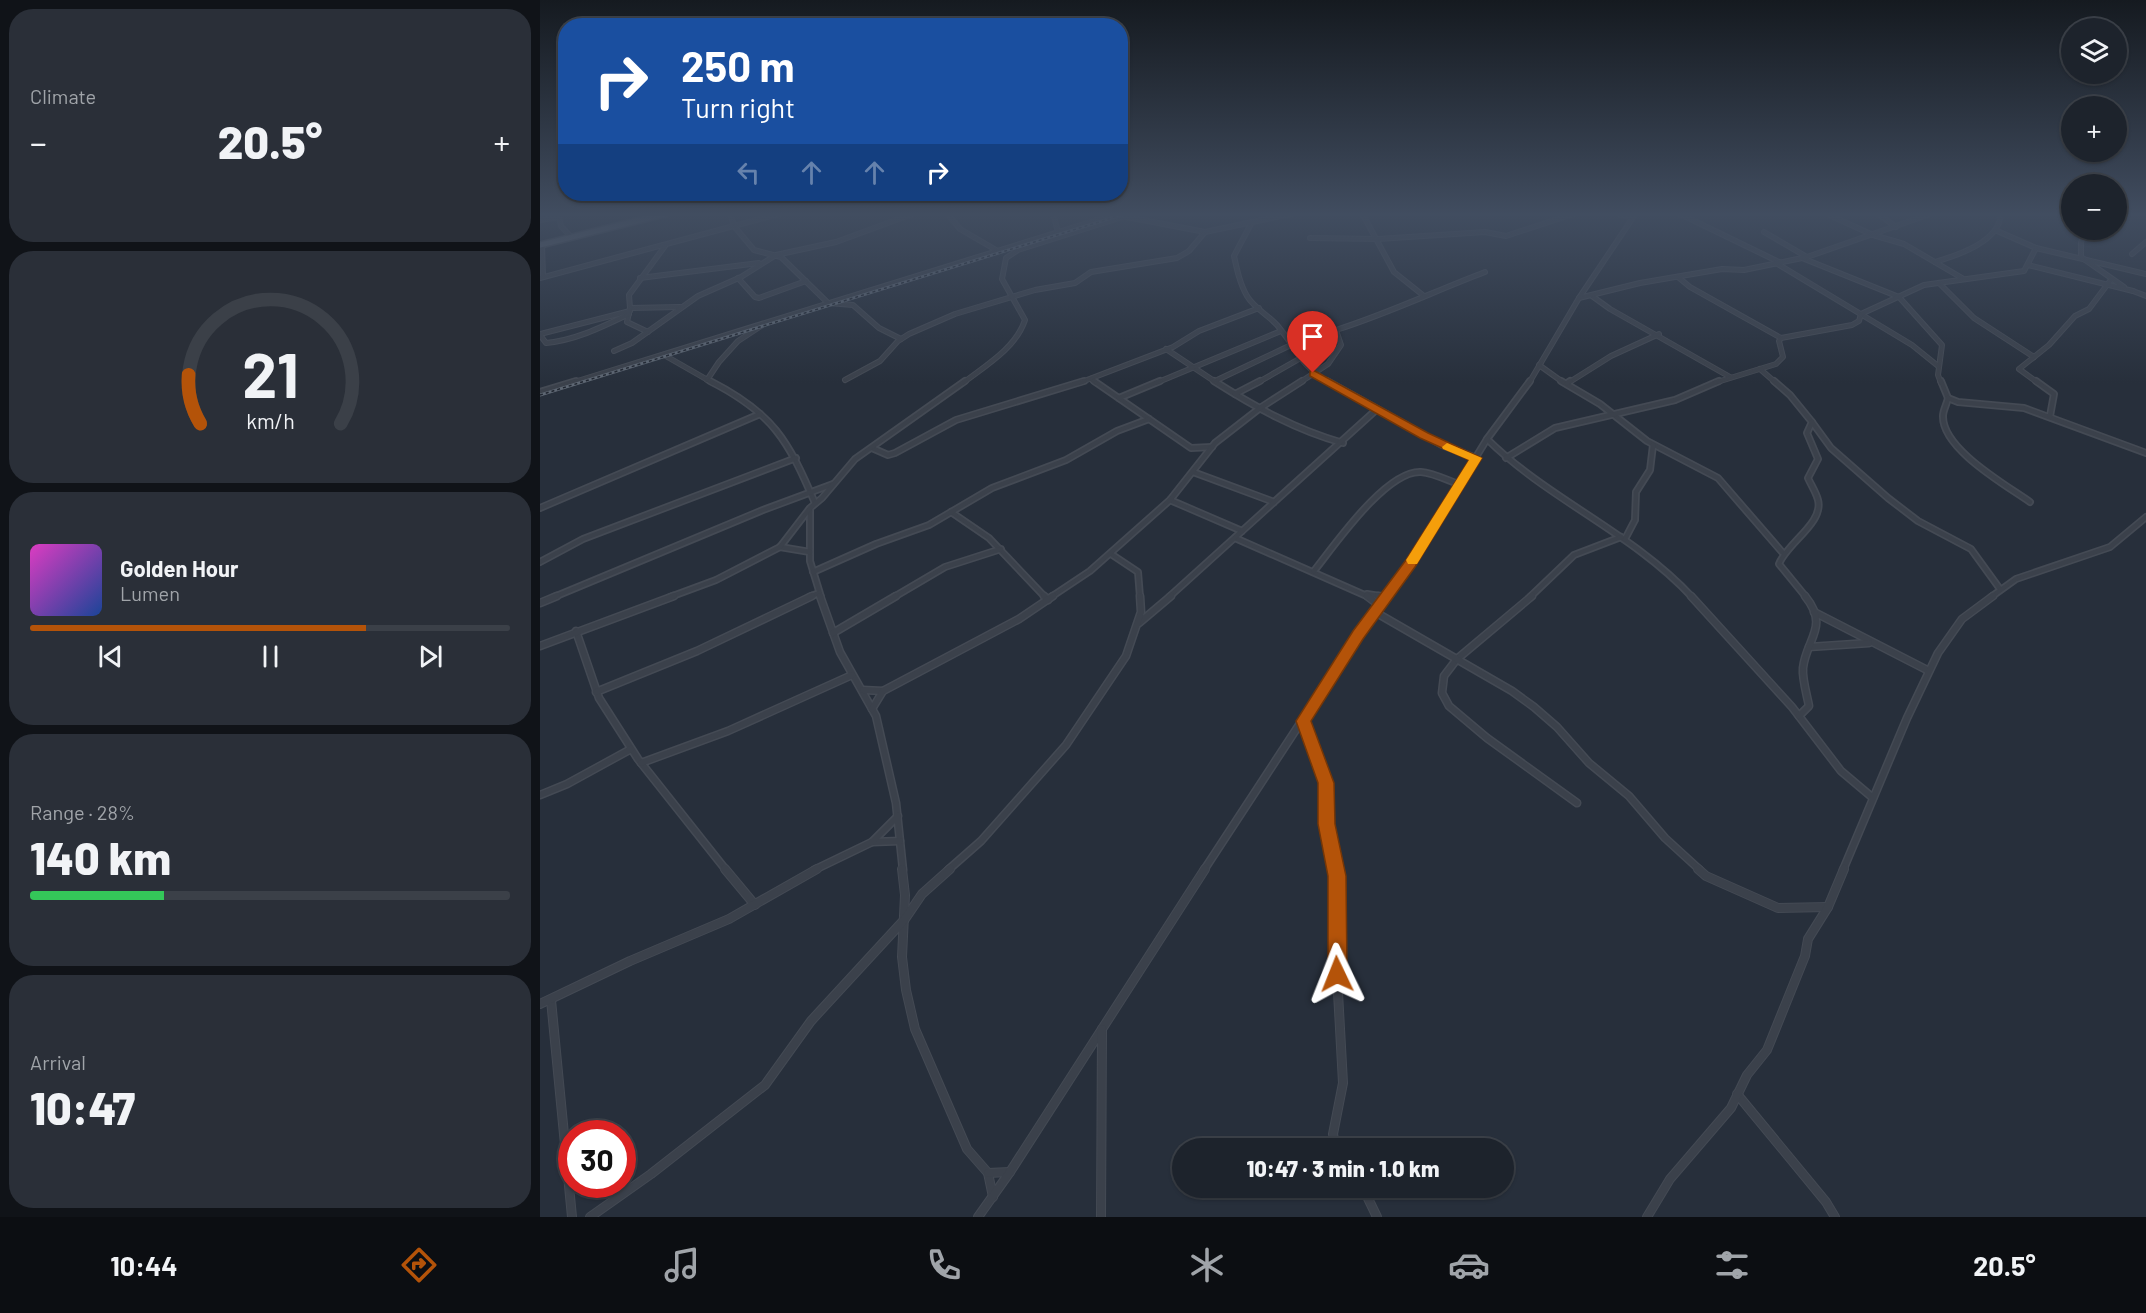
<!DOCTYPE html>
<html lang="en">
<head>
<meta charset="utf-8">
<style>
  body { margin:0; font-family:Barlow,sans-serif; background:#2a2f38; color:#f1f3f6; height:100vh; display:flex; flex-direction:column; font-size:22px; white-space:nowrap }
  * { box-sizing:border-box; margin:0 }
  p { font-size:20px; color:#a0a4a9 }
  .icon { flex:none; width:33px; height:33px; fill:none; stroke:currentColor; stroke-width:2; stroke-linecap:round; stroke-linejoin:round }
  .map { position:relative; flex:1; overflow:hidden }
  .details { display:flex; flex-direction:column; gap:9px; padding:9px; background:#101318; width:540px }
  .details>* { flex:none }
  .hud { position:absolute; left:18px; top:18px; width:570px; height:183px; border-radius:24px; box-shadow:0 2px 4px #0004,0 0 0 2px #3b4048; background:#1a4fa0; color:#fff; overflow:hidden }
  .controls { position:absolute; left:1521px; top:18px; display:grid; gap:12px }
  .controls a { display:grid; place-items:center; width:66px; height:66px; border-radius:50%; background:#1d232c; box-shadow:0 2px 4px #0004,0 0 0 2px #3b4048; font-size:30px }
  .speed { position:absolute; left:18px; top:1120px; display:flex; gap:12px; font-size:30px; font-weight:700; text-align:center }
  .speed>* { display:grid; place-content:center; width:78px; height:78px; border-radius:50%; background:#1d232c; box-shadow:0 2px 4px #0004,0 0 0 2px #3b4048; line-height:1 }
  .speed .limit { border:9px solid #d22; background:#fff; color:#111 }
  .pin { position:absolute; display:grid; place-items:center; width:51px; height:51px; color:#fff; margin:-62px -26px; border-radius:50% 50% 50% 0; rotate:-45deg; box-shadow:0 0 6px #0007 }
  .pin .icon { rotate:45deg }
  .me { position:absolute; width:66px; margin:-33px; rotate:358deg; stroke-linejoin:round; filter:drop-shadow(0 0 4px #0008) }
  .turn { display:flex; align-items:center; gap:21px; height:126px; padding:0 24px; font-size:27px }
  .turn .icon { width:78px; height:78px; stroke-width:2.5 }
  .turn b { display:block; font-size:42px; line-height:51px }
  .lanes { display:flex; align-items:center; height:57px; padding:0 24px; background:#0003; justify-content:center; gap:30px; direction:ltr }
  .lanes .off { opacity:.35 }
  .big { font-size:45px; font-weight:800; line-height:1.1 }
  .details .card { flex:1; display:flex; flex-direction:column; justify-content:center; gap:9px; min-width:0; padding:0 21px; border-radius:24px; background:#2a2f38 }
  .details .dial { align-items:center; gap:0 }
  .dial svg { height:156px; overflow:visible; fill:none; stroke:#3b4048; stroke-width:7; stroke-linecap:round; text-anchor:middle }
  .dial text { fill:#f1f3f6; stroke:none }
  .song { display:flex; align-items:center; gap:18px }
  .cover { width:72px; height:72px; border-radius:9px; background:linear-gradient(135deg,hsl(310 70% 55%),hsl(220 70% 35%)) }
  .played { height:6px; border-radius:3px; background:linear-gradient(90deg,#b45309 70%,#3b4048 70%) }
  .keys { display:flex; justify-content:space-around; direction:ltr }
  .heat { display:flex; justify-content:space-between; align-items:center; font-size:33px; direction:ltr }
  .charge { height:9px; border-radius:4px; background:linear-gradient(90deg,#34c759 28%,#3b4048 0) }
  .trip { position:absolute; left:632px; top:1138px; width:342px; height:60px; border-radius:30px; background:#1d232c; box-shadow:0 2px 4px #0004,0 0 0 2px #3b4048; font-weight:800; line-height:60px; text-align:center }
  .dock { display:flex; height:96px; justify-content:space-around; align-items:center; background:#0c0e12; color:#a0a4a9 }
  .dock .icon { width:42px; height:42px }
  .dock .current { color:#b45309 }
  .dock b { font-size:27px; color:#f1f3f6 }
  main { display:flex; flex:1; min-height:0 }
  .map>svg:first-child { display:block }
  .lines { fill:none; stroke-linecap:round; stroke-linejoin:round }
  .street-far3-casing { stroke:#444a54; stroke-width:6 }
  .street-far2-casing { stroke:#444a54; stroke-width:8 }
  .street-far1-casing { stroke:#444a54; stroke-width:9 }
  .street-casing { stroke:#444a54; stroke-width:10 }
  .primary-casing { stroke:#444a54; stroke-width:8 }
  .street-far3 { stroke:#3b414b; stroke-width:4 }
  .street-far2 { stroke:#3b414b; stroke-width:4.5 }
  .street-far1 { stroke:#3b414b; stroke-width:6 }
  .street { stroke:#3b414b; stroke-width:8 }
  .primary { stroke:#59606b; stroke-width:5 }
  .rail-casing { stroke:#5d6672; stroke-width:3 }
  .rail { stroke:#202630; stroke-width:1.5; stroke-dasharray:3; stroke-linecap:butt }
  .route { fill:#b45309; stroke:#753606; stroke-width:1.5 }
  .slow { fill:#f59e0b }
</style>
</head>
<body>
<main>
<section class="details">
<div class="card"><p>Climate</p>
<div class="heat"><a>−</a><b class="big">20.5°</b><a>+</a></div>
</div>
<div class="card dial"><svg viewBox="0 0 100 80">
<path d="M14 69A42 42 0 1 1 86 69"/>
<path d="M14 69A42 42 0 0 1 8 44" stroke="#b45309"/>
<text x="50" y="56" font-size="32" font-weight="700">21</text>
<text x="50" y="72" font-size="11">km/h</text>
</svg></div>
<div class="card">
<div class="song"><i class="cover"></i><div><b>Golden Hour</b><p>Lumen</p></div></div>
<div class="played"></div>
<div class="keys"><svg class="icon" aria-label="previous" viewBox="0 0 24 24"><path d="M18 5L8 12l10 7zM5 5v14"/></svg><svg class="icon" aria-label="pause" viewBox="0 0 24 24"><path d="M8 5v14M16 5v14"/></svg><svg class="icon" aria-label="next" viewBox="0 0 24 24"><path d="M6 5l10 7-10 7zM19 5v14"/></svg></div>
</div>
<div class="card"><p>Range · 28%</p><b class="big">140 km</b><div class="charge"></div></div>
<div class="card"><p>Arrival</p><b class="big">10:47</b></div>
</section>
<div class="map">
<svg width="1606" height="1217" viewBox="0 0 1606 1217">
  <rect width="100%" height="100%" fill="#272f3b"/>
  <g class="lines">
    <g class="street-far3-casing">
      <g id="street-far3">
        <polyline points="190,213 194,226 214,250 241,257 288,303 313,305 339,328 361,339"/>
        <polyline points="407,213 420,229 456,250"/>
        <polyline points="513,213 518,232"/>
        <polyline points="822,213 854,272 884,296"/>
        <polyline points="1076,213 1092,218"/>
        <polyline points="1138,213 1239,262"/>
        <polyline points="1285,213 1333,235 1364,244 1422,278"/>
        <polyline points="1337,213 1356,227"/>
        <polyline points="1513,213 1532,215"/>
        <polyline points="587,217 665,232"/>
        <polyline points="0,220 19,217 21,226 31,237"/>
        <path d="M712,222L694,256C697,270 700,284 707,296C714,308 728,315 737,325C758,350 759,365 790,383"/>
        <polyline points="1455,230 1496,248 1606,274"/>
        <polyline points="1547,230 1541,242 1541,257 1584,287"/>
        <polyline points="1224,232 1267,257"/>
        <polyline points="770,238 838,239 945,232 966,236 1036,213"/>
        <polyline points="2,244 3,277"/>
        <polyline points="1592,254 1606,242"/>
        <polyline points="1262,258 1359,297 1402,345 1398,375 1401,383"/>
        <path d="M1395,262C1418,255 1460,242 1461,213"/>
        <polyline points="1236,263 1372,345 1398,366"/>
        <polyline points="1488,265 1593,291"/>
        <polyline points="1138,277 1150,287 1241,338"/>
        <polyline points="0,278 242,213"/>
        <polyline points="100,278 219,263"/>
        <polyline points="198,278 215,297 219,298 266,281"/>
        <polyline points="1399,283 1434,318 1494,357"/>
        <polyline points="1593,291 1606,296"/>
        <polyline points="1052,296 1070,309 1190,377"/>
        <polyline points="1039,298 1100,283 1182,269 1204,270 1267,257 1393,213"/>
        <polyline points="90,308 140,307"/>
        <polyline points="108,332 87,322 90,308 89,295 125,246"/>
        <polyline points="0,334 90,311"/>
        <path d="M0,335L6,343C36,340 62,327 89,314"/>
        <polyline points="626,349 677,383"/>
        <polyline points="74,351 92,343 158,296 201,277 236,255 296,242 375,213"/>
        <polyline points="124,355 173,383"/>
        <polyline points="999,365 1024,383"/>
        <polyline points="1220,369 1236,383"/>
        <polyline points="551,379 556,383"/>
        <polyline points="167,380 179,362 198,341 224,324"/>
        <polyline points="305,380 340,361 358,341 369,334 415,314 495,290 535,283 551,272 637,258 649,251 665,232 755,213"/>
        <polyline points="675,381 751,345"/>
        <polyline points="31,383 580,213"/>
        <path d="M423,383C445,366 476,348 485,320L462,279L466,258L478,250L595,213"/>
        <polyline points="539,383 633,347 659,331 719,308"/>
        <polyline points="616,383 741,331"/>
        <polyline points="717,383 759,359"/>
        <path d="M759,383L788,364L801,345L796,330C847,314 895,291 945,272"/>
        <polyline points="989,383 1039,298 1096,213"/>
        <polyline points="1028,383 1071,356 1119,334"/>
        <polyline points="1174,383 1236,364 1243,357 1239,341 1241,338 1312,325 1319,321 1321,314 1384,285 1484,271 1496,248"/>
        <polyline points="1498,383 1479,369 1509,345 1535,316 1549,309 1570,281"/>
      </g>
    </g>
    <g class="street-far2-casing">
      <g id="street-far2">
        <path d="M170,381C233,413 248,440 275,503"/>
        <polyline points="554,381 651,448 672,447"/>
        <path d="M674,381C715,407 756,430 803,443"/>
        <polyline points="787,381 902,445 936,458"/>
        <polyline points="1021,381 1060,404 1107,441 1178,478 1242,552"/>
        <path d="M1234,381L1250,395L1272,422L1267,433L1278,459L1268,478C1271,485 1276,492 1278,500C1284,523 1247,543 1239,564L1266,597"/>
        <polyline points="1401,381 1408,398 1418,402 1484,408 1606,453"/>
        <polyline points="1496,381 1514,394 1510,416"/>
        <polyline points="1027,383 1030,381"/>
        <polyline points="0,392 36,381"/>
        <polyline points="695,394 720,381"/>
        <polyline points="579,398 620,381"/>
        <path d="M1408,398C1407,404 1403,410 1403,416C1402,449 1466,485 1490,502"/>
        <polyline points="1272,422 1291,448 1348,498 1378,521 1431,549 1460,589"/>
        <path d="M947,439C1009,500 1093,533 1152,597"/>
        <polyline points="332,448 348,455 355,453 416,420 544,381"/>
        <polyline points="966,458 1015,428 1135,400 1179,381"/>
        <polyline points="653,472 734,502"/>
        <polyline points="630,500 702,531"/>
        <polyline points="0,508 220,414"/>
        <polyline points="270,509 270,561 281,597"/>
        <polyline points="411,512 449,538 505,597"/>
        <polyline points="695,538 829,597"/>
        <polyline points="1085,539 1095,520 1096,492 1110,470 1113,445"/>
        <polyline points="240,547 270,552"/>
        <polyline points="571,554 598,572 600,597"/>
        <polyline points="0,562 43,539 256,458"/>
        <path d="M774,571C794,546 846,470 881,472C894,473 909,481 921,485"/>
        <polyline points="273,572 336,544 389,525 452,488 526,460 577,431 609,419"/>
        <polyline points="827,594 846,597"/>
        <polyline points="14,597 223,510 293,484"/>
        <polyline points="130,597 176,580 240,547 270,508 282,498 315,459 425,381"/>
        <polyline points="269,597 279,593"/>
        <polyline points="354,597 405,567 461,549"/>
        <polyline points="511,597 550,571 630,500 675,443 720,408 762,381"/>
        <polyline points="629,597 836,410"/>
        <polyline points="846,597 871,563 947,439 990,381"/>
        <polyline points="990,597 1034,555 1081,537"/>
        <polyline points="1451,597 1476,579 1570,547 1606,517"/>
      </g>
    </g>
    <g class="street-far1-casing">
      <g id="street-far1">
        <polyline points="280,596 300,652 336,716 356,803 363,870"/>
        <polyline points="504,596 508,600"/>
        <polyline points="827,596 840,606"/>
        <polyline points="838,596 846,597"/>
        <polyline points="992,596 917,659 904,676 902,693 909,706 947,738 1037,803"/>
        <polyline points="1151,596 1252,707 1301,771 1333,798"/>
        <polyline points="0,603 17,596"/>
        <polyline points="835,612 972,691 994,707 1017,727 1049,763 1089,796 1125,838 1160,870"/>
        <polyline points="1274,612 1389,671"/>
        <polyline points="599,623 631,596"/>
        <polyline points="36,631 59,698 98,759 186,870"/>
        <polyline points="293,633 356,596"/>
        <polyline points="0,646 134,596"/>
        <polyline points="1269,647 1329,643"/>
        <polyline points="323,690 343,691"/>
        <polyline points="56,692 157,651 272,596"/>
        <polyline points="332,709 343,691 479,619 513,596"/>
        <path d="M1259,716L1269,706C1267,695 1262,679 1263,668C1266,639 1290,627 1265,596"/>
        <polyline points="763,721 787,783 786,824 796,870"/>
        <polyline points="101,763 188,731 312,675"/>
        <polyline points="0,795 27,784 91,749"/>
        <polyline points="332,842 360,841"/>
        <polyline points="274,870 332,842 358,816"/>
        <polyline points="408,870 441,841 526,745 586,656 601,612 600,596"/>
        <polyline points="664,870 818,635 847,596"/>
        <polyline points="1303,870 1367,718 1398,653 1422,619 1453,596"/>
      </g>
    </g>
    <g class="street-casing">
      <g id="street">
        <polyline points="185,869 215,905"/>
        <polyline points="362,869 365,895 362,957 366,990 375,1029 427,1149 448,1173 453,1197"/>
        <polyline points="795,869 796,956 803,1083 793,1134 796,1149"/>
        <polyline points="1158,869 1166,876 1238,908 1288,907"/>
        <polyline points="11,1000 32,1217"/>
        <polyline points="0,1004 90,961 189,919 277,869"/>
        <polyline points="1197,1094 1286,1202 1295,1217"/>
        <polyline points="448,1173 470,1172"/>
        <polyline points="823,1188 837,1217"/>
        <polyline points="50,1217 111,1174 225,1085 271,1021 365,919 382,894 410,869"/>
        <polyline points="438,1217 470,1172 665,869"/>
        <polyline points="561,1217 562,1029"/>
        <polyline points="1107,1217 1130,1179 1191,1108 1207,1075 1227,1050 1265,956 1268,939 1288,907 1304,869"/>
      </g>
    </g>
    <g class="primary-casing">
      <polyline id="primary" points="0,245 128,213"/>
    </g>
    <use href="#street-far3" class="street-far3"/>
    <use href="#street-far2" class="street-far2"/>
    <use href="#street-far1" class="street-far1"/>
    <use href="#street" class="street"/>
    <use href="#primary" class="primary"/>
    <g class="rail-casing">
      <polyline id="rail" points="0,395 588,213"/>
    </g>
    <use href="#rail" class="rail"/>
  </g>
  <linearGradient id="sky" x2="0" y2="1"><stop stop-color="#151a20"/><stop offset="0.56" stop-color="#414d60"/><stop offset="1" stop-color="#414d60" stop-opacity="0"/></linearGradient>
  <rect width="1606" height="383" fill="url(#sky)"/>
  <polygon class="route" points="773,370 888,433 942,458 875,567 823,639 771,721 794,783 795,824 806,876 807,974 804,980 797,983 791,980 788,974 788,876 778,824 778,783 756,721 813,631 866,560 929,460 880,438 770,376 770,371"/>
  <polygon class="slow" points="907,443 942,458 877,564 868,564 866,560 868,557 929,460 903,449 902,447"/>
</svg>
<div class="controls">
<a><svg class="icon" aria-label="layers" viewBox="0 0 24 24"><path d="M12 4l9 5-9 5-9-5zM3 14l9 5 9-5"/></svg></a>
<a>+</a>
<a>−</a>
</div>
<div class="speed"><div class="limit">30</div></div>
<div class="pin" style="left:773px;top:373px;background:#d93025"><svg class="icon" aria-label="arrive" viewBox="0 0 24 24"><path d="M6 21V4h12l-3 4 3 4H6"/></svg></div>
<svg class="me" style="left:797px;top:974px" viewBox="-20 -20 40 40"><path d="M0-17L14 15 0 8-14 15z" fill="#b45309" stroke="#fff" stroke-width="4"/></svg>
<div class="trip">10:47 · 3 min · 1.0 km</div>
<div class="hud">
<div class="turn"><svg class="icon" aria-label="right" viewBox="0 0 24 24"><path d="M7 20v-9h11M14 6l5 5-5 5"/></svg><div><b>250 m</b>Turn right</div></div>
<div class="lanes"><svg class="icon off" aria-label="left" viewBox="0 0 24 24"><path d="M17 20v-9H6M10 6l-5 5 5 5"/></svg><svg class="icon off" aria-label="ahead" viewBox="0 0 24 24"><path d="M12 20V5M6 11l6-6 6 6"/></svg><svg class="icon off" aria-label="ahead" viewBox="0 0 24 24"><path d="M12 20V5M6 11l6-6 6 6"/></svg><svg class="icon" aria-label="right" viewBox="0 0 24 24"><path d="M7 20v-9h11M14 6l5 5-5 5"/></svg></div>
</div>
</div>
</main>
<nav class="dock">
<b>10:44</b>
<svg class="icon current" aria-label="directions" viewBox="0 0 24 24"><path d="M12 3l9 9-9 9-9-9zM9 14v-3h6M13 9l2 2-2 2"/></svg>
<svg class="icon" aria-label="music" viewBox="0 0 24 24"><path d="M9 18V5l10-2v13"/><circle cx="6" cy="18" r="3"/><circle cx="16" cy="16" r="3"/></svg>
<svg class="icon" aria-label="phone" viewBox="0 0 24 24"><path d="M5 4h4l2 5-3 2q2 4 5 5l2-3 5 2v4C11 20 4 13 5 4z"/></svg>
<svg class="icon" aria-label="climate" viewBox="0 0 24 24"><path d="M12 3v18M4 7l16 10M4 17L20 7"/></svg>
<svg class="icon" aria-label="car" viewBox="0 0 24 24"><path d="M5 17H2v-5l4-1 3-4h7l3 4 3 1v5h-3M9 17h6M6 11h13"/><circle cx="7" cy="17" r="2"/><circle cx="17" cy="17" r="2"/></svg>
<svg class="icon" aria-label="filters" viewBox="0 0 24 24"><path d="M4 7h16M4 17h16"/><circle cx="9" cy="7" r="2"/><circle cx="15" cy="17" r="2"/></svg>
<b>20.5°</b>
</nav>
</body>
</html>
